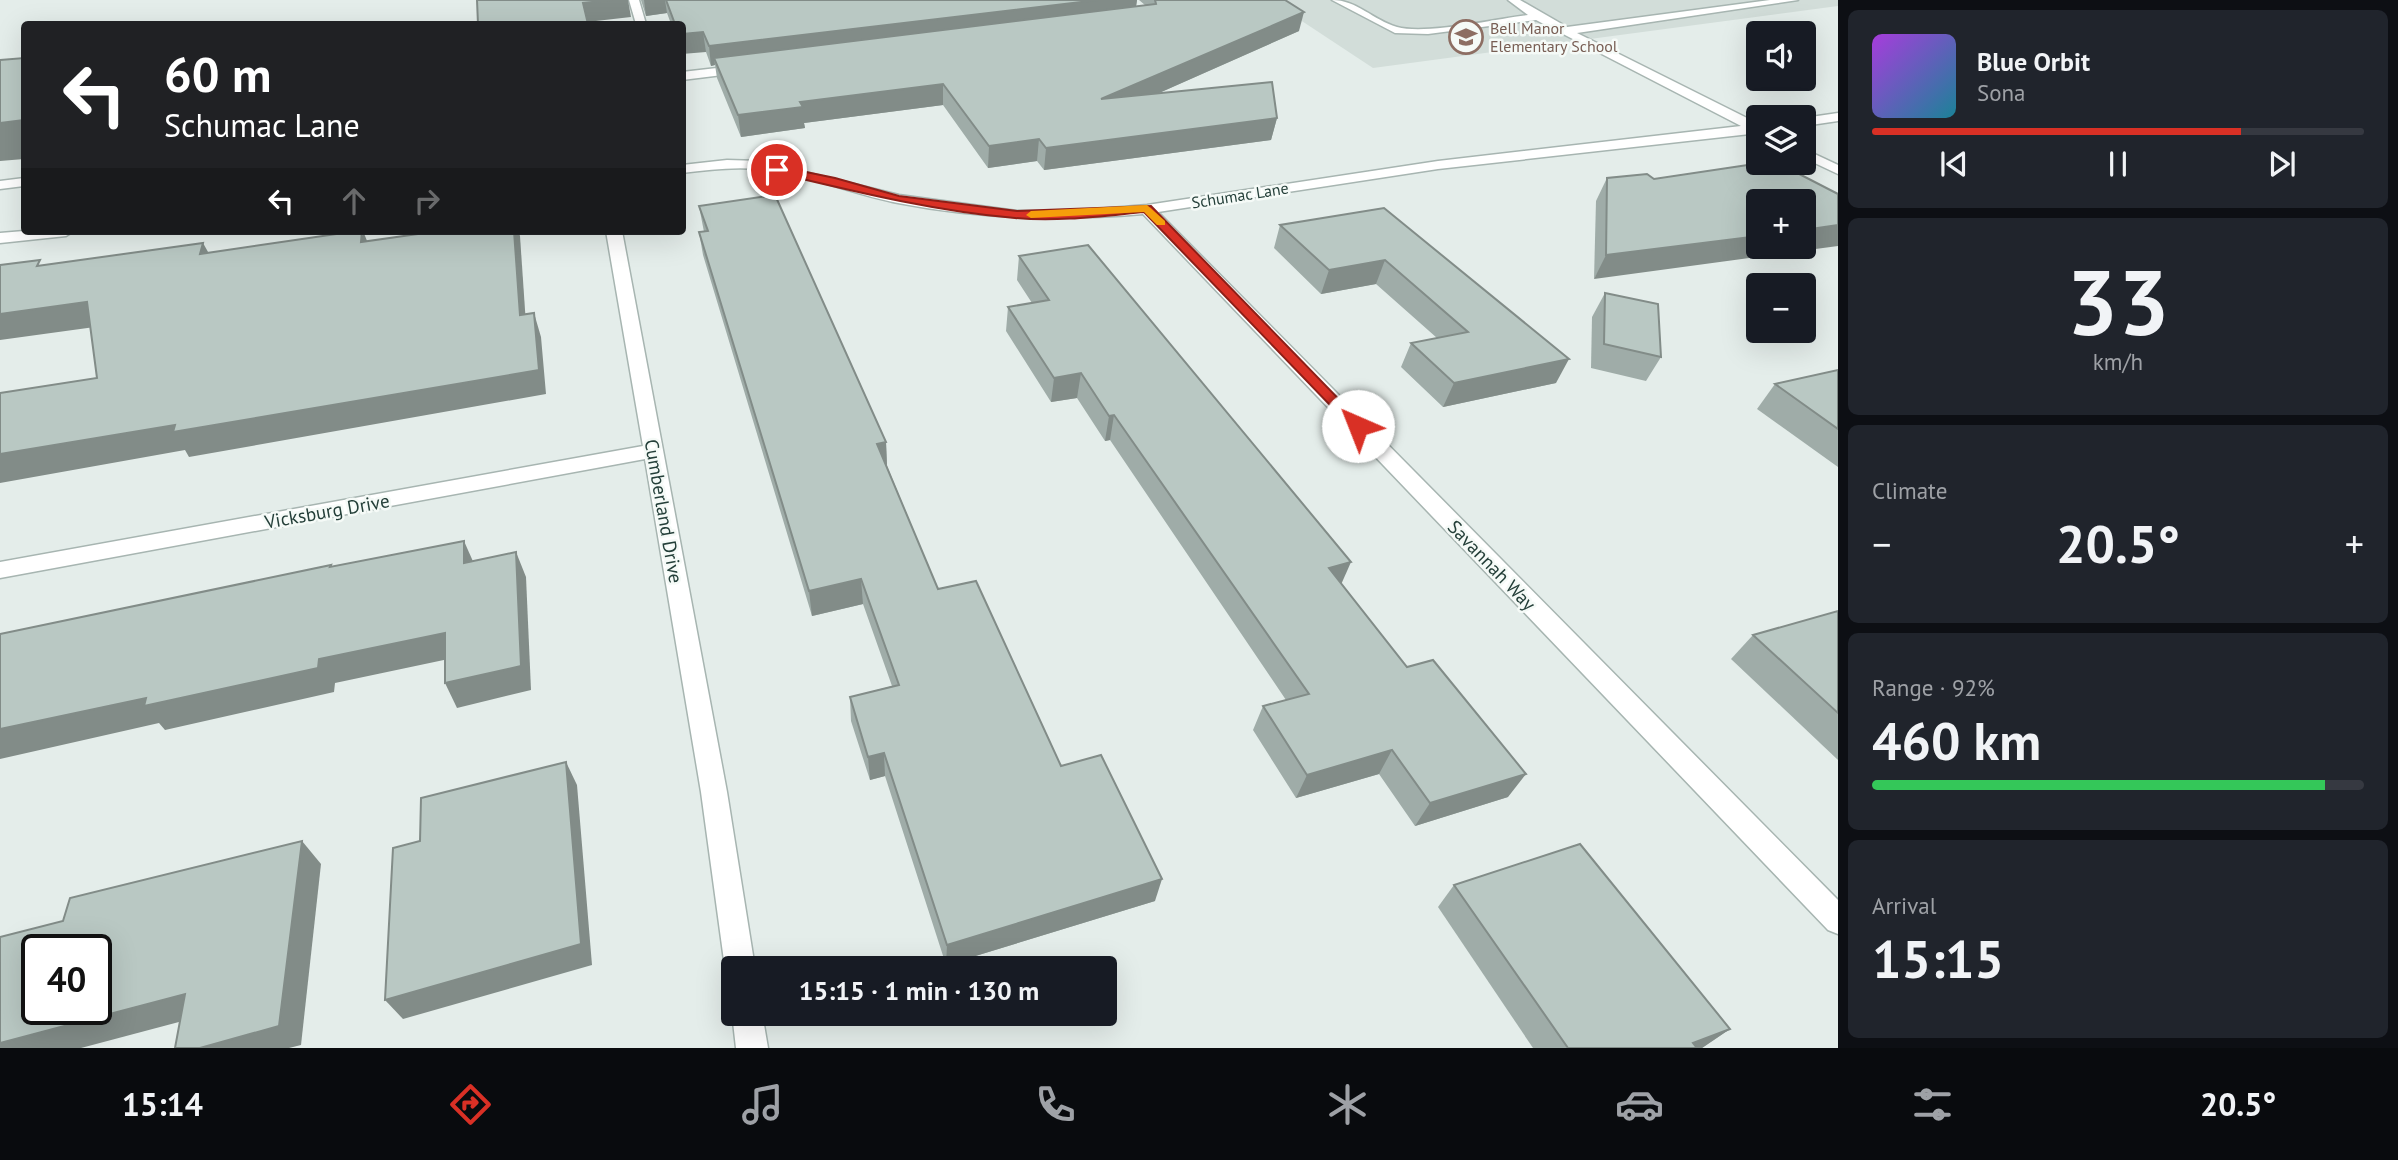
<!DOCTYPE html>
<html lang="en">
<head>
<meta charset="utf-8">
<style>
  body { margin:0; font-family:"PT Sans",sans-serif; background:#20242c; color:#f1f3f6; height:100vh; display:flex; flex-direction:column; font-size:26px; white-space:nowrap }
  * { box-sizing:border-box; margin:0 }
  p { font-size:23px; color:#9ea1a6 }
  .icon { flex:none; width:38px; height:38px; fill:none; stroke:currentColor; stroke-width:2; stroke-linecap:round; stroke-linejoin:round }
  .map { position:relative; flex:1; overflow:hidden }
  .sheet { display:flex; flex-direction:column; gap:10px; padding:10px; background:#0d0f14; width:560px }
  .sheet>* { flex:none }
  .hud { position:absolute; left:21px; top:21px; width:665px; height:214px; border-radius:7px; box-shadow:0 7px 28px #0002; background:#202124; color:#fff; overflow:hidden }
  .tools { position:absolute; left:1746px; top:21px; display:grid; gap:14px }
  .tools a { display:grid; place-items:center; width:70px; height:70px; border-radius:7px; background:#171b24; box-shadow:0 7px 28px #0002; font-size:35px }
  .speed { position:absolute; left:21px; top:934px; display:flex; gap:14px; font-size:35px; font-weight:700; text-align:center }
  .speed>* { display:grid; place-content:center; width:91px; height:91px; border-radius:50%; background:#171b24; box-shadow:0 7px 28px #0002; line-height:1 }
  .speed .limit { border:4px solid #111; border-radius:10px; background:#fff; color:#111 }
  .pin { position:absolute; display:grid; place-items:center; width:60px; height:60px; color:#fff; margin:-30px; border:4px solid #fff; border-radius:50%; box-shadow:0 2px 7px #0007 }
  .me { position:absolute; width:77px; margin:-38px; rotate:316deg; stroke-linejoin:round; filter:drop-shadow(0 0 5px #0008) }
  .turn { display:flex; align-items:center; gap:24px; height:147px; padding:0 28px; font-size:32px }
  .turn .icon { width:91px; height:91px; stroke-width:2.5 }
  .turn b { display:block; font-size:49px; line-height:60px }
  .lanes { display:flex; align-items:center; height:66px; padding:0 28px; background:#0003; justify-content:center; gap:35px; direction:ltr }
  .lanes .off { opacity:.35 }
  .big { font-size:52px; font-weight:800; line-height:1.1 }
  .sheet .tile { flex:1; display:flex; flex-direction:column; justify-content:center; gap:10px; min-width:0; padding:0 24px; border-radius:10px; background:#20242c }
  .sheet .dial { align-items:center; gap:0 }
  .dial b { font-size:91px; line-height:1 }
  .song { display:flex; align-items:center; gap:21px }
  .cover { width:84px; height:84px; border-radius:10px; background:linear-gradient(135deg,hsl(280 70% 55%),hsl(190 70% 35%)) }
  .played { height:7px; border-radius:4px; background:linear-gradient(90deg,#d93025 75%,#363941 75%) }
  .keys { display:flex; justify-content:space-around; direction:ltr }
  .heat { display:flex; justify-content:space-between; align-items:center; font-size:38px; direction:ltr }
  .charge { height:10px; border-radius:5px; background:linear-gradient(90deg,#34c759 92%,#363941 0) }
  .trip { position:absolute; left:721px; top:956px; width:396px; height:70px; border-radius:7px; background:#171b24; box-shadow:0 7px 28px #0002; font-weight:800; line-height:70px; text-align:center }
  .tabs { display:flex; height:112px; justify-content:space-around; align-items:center; background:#090b0e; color:#9ea1a6 }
  .tabs .icon { width:49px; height:49px }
  .tabs .on { color:#d93025 }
  .tabs b { font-size:32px; color:#f1f3f6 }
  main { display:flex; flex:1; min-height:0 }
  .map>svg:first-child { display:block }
  .built { fill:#d2ddd9 }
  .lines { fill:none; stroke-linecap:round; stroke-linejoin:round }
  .minor-casing { stroke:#a7b5b1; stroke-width:3 }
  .minor { fill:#fff; fill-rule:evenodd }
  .wall { fill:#9faca8 }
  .shaded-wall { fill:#828c88 }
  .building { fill:#b9c8c3; stroke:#828c88; stroke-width:2; fill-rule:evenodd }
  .route { fill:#d93025; stroke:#8d1f18; stroke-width:2 }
  .slow { fill:#f59e0b }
  .labels { text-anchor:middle; stroke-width:5; stroke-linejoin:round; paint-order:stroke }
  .far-education-label { font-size:16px; fill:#785e54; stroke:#f5faf7; text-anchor:start }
  .far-street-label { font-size:16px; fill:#243f39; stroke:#f5faf7 }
  .street-label { font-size:19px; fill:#243f39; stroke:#f5faf7 }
</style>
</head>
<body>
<main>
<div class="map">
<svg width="1838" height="1048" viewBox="0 0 1838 1048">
  <rect width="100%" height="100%" fill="#e4edea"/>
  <polygon class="built" points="1270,0 1838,0 1838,6 1373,68"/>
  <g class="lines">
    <g class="minor-casing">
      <g id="minor">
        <polygon points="629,0 639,0 646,24 636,24"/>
        <path d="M1332,0C1357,0 1373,20 1397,27C1426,35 1495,19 1528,15L1508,0H1520L1567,27L1770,0H1798L1577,33L1759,124V133L1438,169L1158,212L1838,900V934L1828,930L1143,214C1060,221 980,219 898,203C851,194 805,173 757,169C732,167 708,170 682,173V165L727,160L760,161L899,195L1017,211H1073L1147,205L1438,161L1741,126L1536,20L1428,34L1395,33Z"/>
        <polygon points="743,65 747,66 747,72 682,80 682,72"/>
        <polygon points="1838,113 1838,121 1804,126 1804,118"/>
        <polygon points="1804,149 1838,165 1838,174 1804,158"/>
        <polygon points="24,178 24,186 0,189 0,181"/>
        <polygon points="24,231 74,231 66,236 0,243 0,233"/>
        <polygon points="606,231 622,231 727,792 755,968 733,968 733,980 725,968 701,792 645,459 0,578 0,562 643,446"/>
        <polygon points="733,1009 733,1013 762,1013 768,1048 736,1048 732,1013"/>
      </g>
    </g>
    <use href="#minor" class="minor"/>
  </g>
  <g class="wall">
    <polygon points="641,0 1137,0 1136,6 1145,5 1139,0 1285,0 1299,31 1159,93 1277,118 1271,140 1044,170 1037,161 988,168 943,105 804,123 805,128 741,137 717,78 715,65 711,66 706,52 682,24 671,24 667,13 646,16"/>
    <polygon points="1607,178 1654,179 1594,279 1596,201"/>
    <polygon points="699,206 886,442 887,466 938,589 1155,901 946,965 885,776 870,780 851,721 850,697 892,686 863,604 812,616 703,255 699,232 704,232"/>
    <polygon points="1384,208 1556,383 1443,407 1401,367 1411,343 1437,338 1376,284 1321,294 1274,248 1280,225"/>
    <polygon points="1019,256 1342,584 1508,797 1415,826 1379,774 1296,798 1253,730 1263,706 1286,700 1110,440 1105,441 1077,398 1051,402 1006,331 1008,307 1032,303 1017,280"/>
    <polygon points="1605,293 1661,357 1646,381 1591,368 1592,317"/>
    <polygon points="1838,370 1838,467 1757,409 1775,384"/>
    <polygon points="1838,611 1838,760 1731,659 1753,635"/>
    <polygon points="1454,885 1730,1029 1702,1048 1533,1048 1438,907"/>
  </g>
  <g class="shaded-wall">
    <polygon points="612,0 628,0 631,17 587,22 583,3"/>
    <polygon points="644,0 665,0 667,13 646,16"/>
    <polygon points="1098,0 1137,0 1135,14 714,58 715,65 711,66 709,46"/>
    <polygon points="1304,12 1299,31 1098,120 1101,99"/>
    <polygon points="703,32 706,52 682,54 682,34"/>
    <polygon points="943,84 943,105 804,123 805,128 741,137 738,115 800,102"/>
    <polygon points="1277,118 1271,140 1044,170 1046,148"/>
    <polygon points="24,120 24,159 0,161 0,123"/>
    <polygon points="1039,139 1037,161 988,168 989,146"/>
    <polygon points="1838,225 1838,246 1594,279 1606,255 1759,236 1759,247 1804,247 1804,230"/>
    <polygon points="363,231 372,253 361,242"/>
    <polygon points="514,231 518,231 520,236 527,339 520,315"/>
    <polygon points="203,243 216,266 200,254"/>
    <polygon points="1385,260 1376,284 1321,294 1329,270"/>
    <polygon points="87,302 102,326 0,340 0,314"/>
    <polygon points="534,313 541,337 546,394 189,457 185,450 0,483 0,454"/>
    <polygon points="1569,359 1556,383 1443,407 1454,383"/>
    <polygon points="1081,373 1077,398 1051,402 1054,378"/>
    <polygon points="1114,415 1110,440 1105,441 1109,416"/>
    <polygon points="886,442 887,466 877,444"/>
    <polygon points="464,541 475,566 464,563"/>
    <polygon points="516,552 526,577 531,690 457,708 445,683"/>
    <polygon points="1351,562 1340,587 1329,568"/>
    <polygon points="861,579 863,604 812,616 809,591"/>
    <polygon points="445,633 458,657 335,683 334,692 165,730 159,723 0,759 0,729 319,659"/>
    <polygon points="1392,750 1379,774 1296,798 1307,775"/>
    <polygon points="884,753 885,776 870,780 868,757"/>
    <polygon points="566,762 577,785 592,965 403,1019 385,1000"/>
    <polygon points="1526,774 1508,797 1415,826 1430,803"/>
    <polygon points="302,841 321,864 301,1045 289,1048 200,1048"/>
    <polygon points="1162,879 1155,901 946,965 947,945"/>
    <polygon points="185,994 209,1014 81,1048 0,1048 0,1043"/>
    <polygon points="1730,1029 1702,1048 1686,1048 1693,1043"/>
  </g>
  <g class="building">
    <polygon points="477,0 612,0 583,3 588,24 478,24"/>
    <polygon points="666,0 1098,0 709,46 703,32 682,34 682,24 675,24"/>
    <polygon points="1155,0 1285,0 1304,12 1101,99 1272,82 1277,118 1046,148 1039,139 989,146 943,84 800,102 803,107 738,115 714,58 1156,4"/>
    <polygon points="24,58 24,120 0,123 0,60"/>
    <polygon points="1761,163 1778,163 1838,194 1838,225 1804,230 1804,201 1759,201 1759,236 1606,255 1607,178 1647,174 1654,179"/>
    <polygon points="775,195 886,442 877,444 938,589 976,581 1061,766 1101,755 1162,879 947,945 884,753 868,757 850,697 899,685 861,579 809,591 699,232 708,231 699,206"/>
    <polygon points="1384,208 1569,359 1454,383 1411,343 1468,332 1385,260 1329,270 1280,225"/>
    <polygon points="357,231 362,231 361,242 439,231 514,231 520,315 534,313 539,370 173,432 175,425 0,454 0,393 97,378 87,302 0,314 0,265 40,260 37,266 203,243 200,254"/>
    <polygon points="1088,245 1351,562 1329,568 1407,667 1433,660 1526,774 1430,803 1392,750 1307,775 1263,706 1309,694 1114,415 1109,416 1081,373 1054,378 1008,307 1049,300 1019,256"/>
    <polygon points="1605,293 1658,304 1661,357 1604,344"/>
    <polygon points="1838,370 1838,429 1775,384"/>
    <polygon points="464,541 464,563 516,552 521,666 445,683 445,633 319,659 318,668 144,706 146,698 0,729 0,634 331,565 330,567"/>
    <polygon points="1838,611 1838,713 1753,635"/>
    <polygon points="566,762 581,944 385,1000 393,848 420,841 421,798"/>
    <path d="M302,841L279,1026L200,1048H175L185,994L0,1043V937L63,921L70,898ZM37,950H96V1010H37Z"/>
    <polygon points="1580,844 1730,1029 1693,1043 1697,1048 1568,1048 1454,885"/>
  </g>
  <path class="route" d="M777,166L835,178L899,196L1017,211L1151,206L1365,426L1358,431L1353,429L1144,212C1102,216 1058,222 1015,218C933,211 853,191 773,172V167Z"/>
  <polygon class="slow" points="1147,205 1165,221 1165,225 1157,225 1144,212 1031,218 1026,215 1031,211"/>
  <defs>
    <g id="school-ring" transform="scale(1.75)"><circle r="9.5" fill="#f5faf7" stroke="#8d6e63" stroke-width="1.5"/><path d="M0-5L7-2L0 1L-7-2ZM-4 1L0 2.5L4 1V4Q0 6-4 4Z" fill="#8d6e63"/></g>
  </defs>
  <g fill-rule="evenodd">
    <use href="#school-ring" x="1466" y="37"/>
  </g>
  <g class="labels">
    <g class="far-education-label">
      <text x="1490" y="34">Bell Manor<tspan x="1490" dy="18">Elementary School</tspan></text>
    </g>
    <g class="far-street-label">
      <text transform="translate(1240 195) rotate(-9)" y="6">Schumac Lane</text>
    </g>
    <g class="street-label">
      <text transform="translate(327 511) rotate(-10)" y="7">Vicksburg Drive</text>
      <text transform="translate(664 511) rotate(80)" y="7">Cumberland Drive</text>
      <text transform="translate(1492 565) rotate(46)" y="7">Savannah Way</text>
    </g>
  </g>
</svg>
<div class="tools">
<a><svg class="icon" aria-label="sound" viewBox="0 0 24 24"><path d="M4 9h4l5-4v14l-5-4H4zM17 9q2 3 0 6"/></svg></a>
<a><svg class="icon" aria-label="layers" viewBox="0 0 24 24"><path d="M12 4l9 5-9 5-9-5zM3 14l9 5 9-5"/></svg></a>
<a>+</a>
<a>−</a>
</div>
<div class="speed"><div class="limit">40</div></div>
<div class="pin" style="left:777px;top:170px;background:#d93025"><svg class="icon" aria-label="arrive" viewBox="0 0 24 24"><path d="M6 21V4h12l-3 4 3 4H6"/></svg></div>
<svg class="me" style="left:1358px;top:426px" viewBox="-20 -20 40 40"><circle r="19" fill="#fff"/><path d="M0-13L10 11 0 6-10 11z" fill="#d93025"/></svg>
<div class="trip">15:15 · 1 min · 130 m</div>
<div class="hud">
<div class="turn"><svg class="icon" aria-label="left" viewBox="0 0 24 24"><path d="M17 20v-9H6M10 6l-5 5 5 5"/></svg><div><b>60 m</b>Schumac Lane</div></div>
<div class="lanes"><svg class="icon" aria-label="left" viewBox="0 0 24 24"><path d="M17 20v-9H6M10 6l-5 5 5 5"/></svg><svg class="icon off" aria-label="ahead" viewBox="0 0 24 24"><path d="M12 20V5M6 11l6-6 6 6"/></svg><svg class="icon off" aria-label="right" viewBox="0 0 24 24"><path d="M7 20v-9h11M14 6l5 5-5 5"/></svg></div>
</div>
</div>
<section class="sheet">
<div class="tile">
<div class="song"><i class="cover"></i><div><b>Blue Orbit</b><p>Sona</p></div></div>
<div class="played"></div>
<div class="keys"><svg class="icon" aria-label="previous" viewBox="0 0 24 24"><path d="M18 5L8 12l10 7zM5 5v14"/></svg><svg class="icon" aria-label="pause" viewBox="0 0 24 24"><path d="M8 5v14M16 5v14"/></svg><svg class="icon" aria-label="next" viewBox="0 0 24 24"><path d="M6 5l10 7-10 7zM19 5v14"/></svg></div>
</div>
<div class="tile dial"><b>33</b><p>km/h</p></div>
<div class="tile"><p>Climate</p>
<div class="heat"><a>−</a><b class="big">20.5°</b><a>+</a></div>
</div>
<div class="tile"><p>Range · 92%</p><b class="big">460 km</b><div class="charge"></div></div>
<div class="tile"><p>Arrival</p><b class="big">15:15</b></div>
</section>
</main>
<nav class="tabs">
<b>15:14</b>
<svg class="icon on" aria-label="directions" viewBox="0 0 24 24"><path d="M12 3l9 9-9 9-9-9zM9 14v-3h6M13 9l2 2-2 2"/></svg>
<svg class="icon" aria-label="music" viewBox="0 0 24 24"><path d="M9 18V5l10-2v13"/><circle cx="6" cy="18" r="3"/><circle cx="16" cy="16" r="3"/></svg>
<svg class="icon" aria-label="phone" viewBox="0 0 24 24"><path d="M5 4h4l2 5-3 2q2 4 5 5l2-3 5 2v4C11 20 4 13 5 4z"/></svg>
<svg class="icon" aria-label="climate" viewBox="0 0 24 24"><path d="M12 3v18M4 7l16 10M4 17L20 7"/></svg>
<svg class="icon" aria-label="car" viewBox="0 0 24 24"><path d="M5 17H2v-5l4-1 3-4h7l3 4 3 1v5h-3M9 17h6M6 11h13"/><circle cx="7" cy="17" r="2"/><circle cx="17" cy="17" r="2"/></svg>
<svg class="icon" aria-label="filters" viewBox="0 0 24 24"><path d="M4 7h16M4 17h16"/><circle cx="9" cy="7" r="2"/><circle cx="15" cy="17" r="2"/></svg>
<b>20.5°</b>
</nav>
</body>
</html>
